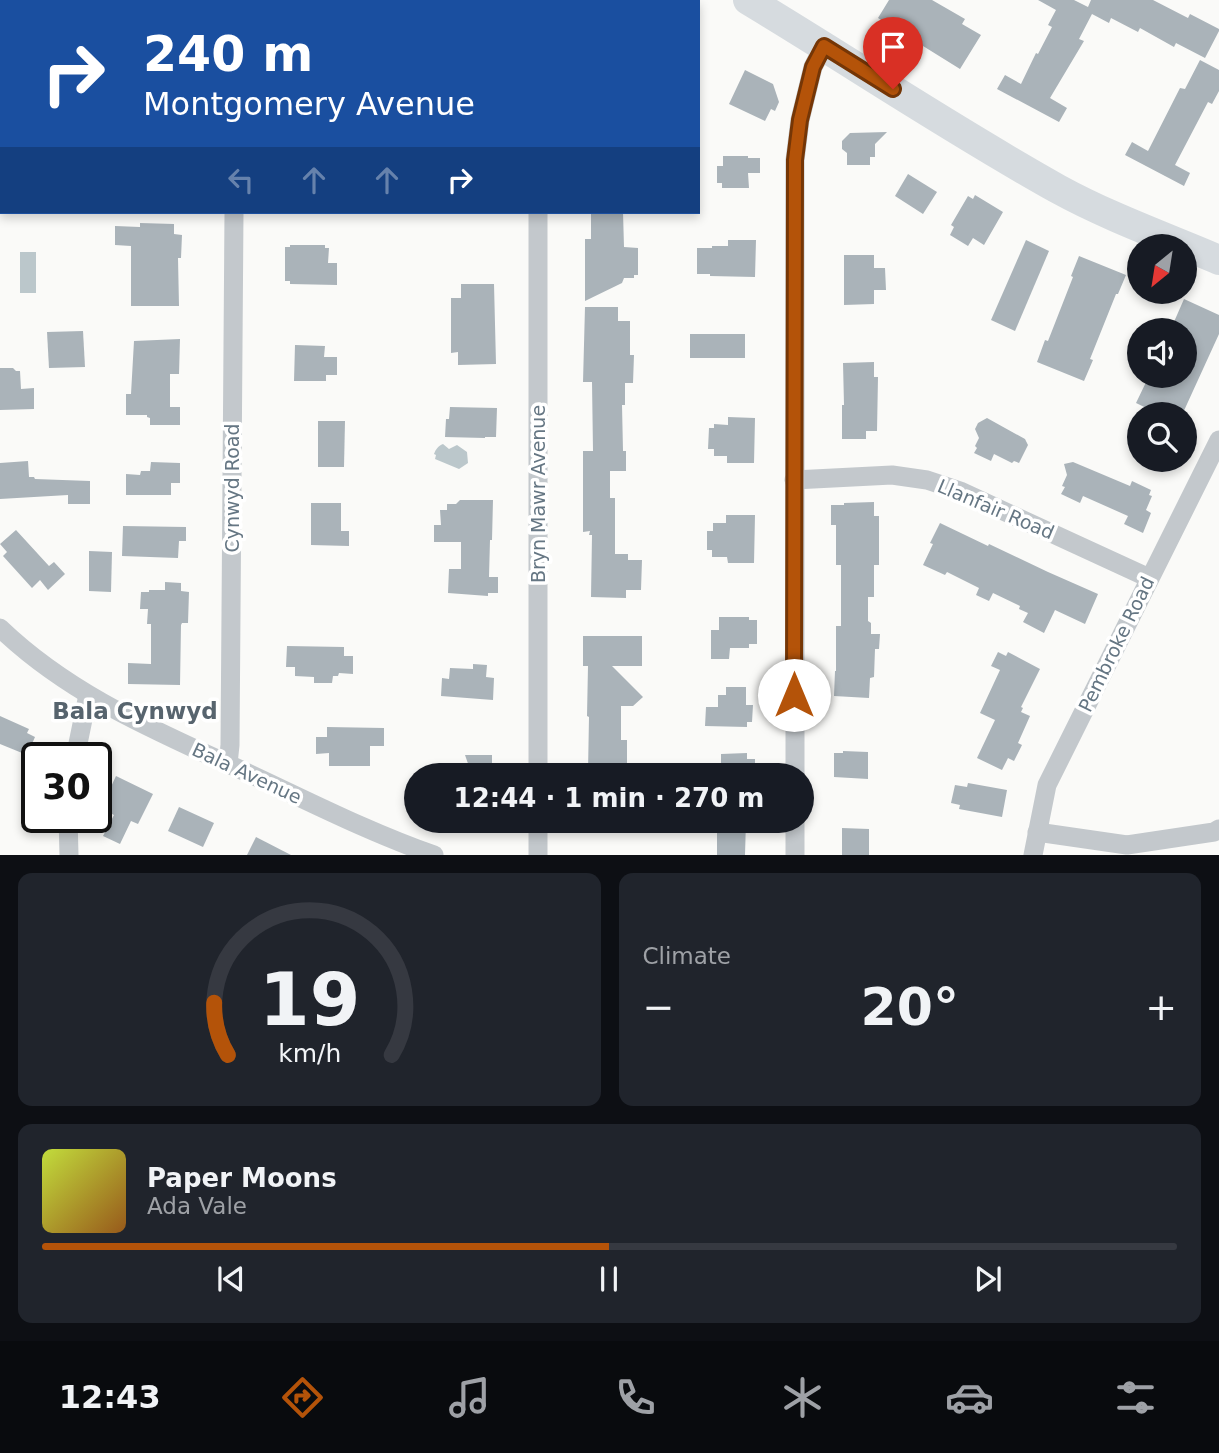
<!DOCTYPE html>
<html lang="en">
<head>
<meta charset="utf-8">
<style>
  body { margin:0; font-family:"DejaVu Sans",sans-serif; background:#20242c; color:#f1f3f6; height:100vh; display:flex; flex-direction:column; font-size:26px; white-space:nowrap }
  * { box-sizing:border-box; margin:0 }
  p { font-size:23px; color:#9ea1a6 }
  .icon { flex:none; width:38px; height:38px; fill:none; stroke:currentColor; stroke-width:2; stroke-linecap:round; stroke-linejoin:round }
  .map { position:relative; height:855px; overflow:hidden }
  .details { display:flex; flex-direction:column; gap:18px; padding:18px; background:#0d0f14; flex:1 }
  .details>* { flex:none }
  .hud { position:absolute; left:0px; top:0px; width:700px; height:214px; box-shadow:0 4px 10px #0003; background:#1a4fa0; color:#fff; overflow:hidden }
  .needle { width:46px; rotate:210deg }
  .controls { position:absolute; left:1127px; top:234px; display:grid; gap:14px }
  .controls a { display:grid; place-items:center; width:70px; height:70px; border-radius:50%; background:#171b24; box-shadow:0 4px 10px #0003; font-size:35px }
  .speed { position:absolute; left:21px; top:742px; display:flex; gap:14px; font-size:35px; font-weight:700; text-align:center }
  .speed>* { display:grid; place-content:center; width:91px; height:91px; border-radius:50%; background:#171b24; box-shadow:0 4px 10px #0003; line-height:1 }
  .speed .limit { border:4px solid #111; border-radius:10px; background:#fff; color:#111 }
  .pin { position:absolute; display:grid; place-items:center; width:60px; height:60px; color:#fff; margin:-72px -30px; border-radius:50% 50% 50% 0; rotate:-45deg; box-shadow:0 0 7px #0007 }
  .pin .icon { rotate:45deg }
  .me { position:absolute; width:77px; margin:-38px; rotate:0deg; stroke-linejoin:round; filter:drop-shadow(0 0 5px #0008) }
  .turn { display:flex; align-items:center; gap:24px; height:147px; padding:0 28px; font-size:32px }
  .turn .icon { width:91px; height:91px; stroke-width:2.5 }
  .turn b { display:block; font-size:49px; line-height:60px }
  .lanes { display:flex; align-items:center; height:66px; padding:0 28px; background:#0003; justify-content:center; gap:35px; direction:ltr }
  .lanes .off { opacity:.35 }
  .big { font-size:52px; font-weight:700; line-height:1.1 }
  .details .card { flex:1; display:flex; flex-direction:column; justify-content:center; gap:10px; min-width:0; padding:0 24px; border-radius:14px; background:#20242c }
  .details .dial { align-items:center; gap:0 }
  .dial svg { height:182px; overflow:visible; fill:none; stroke:#363941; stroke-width:7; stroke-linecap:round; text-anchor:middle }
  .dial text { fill:#f1f3f6; stroke:none }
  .song { display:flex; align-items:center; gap:21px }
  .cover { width:84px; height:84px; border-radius:10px; background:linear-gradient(135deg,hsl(70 70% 55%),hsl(30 70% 35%)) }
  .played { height:7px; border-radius:4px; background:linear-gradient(90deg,#b45309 50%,#363941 50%) }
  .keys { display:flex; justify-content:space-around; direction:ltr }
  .heat { display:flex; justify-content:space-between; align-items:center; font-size:38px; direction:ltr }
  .details .tiles { flex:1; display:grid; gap:18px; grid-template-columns:1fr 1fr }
  .card:last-child { grid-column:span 2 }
  .trip { position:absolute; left:404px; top:763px; width:410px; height:70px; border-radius:35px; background:#171b24; box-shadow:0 4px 10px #0003; font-weight:700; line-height:70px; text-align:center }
  .tab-bar { display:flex; height:112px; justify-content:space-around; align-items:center; background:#090b0e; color:#9ea1a6 }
  .tab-bar .icon { width:49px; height:49px }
  .tab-bar .current { color:#b45309 }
  .tab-bar b { font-size:32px; color:#f1f3f6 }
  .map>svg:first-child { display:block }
  .water { fill:#bbc7cb }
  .building { fill:#aab3b9 }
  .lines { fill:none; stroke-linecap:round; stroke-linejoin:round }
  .minor { stroke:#c3c8cc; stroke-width:19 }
  .primary { stroke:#d6dbdf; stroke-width:30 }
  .route-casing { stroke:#753606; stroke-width:18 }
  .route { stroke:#b45309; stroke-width:12 }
  .labels { text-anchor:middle; stroke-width:7; stroke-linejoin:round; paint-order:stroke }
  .street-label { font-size:19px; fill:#657683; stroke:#fff }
  .quarter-label { font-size:23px; font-weight:bold; fill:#57646e; stroke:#fff }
</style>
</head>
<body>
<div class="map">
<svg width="1219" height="855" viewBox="0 0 1219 855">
  <rect width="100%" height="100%" fill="#fafaf8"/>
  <g class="water">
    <rect x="20" y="252" width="16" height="41"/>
    <path d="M443,444L449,449L457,445L467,452L468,463L459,469L435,459L436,455L434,454C436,449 438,446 443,444Z"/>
  </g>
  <g class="building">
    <polygon points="889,0 932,0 965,19 962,24 981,35 960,69 878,18"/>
    <polygon points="1038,0 1074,0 1088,7 1091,0 1153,0 1188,18 1190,14 1219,29 1219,31 1205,58 1176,43 1174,47 1140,28 1138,32 1111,18 1109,23 1092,14 1079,39 1084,41 1050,98 1067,108 1059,122 997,89 1005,75 1021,84 1036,53 1038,54 1052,27 1048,25 1056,10"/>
    <polygon points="1200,60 1219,70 1219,91 1212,104 1208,102 1175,165 1190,173 1184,186 1125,155 1132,142 1148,151 1180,88 1185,89"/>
    <polygon points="745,70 773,84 779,102 775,111 771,109 765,121 729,104"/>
    <polygon points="887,132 875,144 875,157 870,157 870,165 847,165 847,153 842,149 842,141 850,133"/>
    <polygon points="723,156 748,156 748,158 760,158 760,173 748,173 749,188 722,188 722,183 717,183 717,166 723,166"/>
    <polygon points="908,174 937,192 923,214 895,196"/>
    <polygon points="975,195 1003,212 984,245 973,238 968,246 950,235 954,227 951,225 968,196 973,199"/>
    <polygon points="591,212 623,212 624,247 638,248 638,275 634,275 634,278 624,278 622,283 585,301 585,239 591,239"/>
    <polygon points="140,223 174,224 174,234 182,235 181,258 178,258 179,306 131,306 131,246 115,245 115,226 140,227"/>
    <polygon points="728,240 756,240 755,277 710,276 710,274 697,274 697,248 712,248 712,246 728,246"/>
    <polygon points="1026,240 1049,251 1015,331 991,320"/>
    <polygon points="290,245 325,245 325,248 329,248 328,263 337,263 337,285 290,284 290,281 285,281 285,247 290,247"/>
    <polygon points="844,255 874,255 874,268 885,268 886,290 874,290 874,304 844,305"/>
    <polygon points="1079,256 1126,275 1118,294 1116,294 1090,359 1093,360 1084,381 1037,362 1045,340 1048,341 1073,277 1071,276"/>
    <polygon points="461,284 494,284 496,364 458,365 458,352 451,353 451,298 461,298"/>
    <polygon points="1184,299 1219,315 1219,334 1182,415 1161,415 1136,403 1149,376 1185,376 1185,331 1170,331"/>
    <polygon points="585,307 618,307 618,321 630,321 630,355 634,355 633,383 625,383 625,405 622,405 623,451 626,451 626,471 610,471 610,498 615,498 615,554 628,554 628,560 642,560 641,590 626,590 626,598 591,597 592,535 589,535 590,531 583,532 583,451 593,451 592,382 583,382"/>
    <polygon points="83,331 85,367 49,368 47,332"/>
    <rect x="690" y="334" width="55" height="24"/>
    <polygon points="180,339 179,374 170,374 170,407 180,407 180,425 150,425 150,418 147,417 147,415 126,415 126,394 131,394 134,341"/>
    <polygon points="295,345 325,346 324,357 337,357 337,375 326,375 326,381 294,381"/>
    <polygon points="874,362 874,377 878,377 877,431 866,431 866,439 842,439 842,405 844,405 843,363"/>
    <polygon points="0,368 13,368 16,371 20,371 21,389 34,388 34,409 0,410"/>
    <polygon points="450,407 497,408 496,437 485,437 485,438 445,437 446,419 449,419"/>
    <polygon points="728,417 755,418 754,463 727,463 727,456 714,456 714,449 708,449 709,428 714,428 714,424 728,425"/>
    <polygon points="987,418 1025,439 1028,445 1019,463 1014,461 1012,463 994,454 991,461 974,453 977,448 975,446 979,438 975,429 978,423"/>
    <polygon points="318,421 345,421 344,467 318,467"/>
    <polygon points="28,461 29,477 34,477 35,479 90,481 90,504 68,504 68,495 0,499 0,463"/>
    <polygon points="151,462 180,463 180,483 171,483 171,495 126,495 126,474 140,475 141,471 150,471"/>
    <polygon points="1073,462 1130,486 1132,481 1151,490 1149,495 1152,496 1146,510 1151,513 1143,533 1124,524 1128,516 1083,496 1080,503 1061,494 1065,487 1062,486 1067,475 1064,464"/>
    <polygon points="460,500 493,500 492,540 490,540 489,577 498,577 498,593 488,593 488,596 448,593 449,569 461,569 461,542 434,542 434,525 441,525 440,510 447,510 447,504 456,504"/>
    <polygon points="874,502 874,516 879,516 879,565 874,565 874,597 868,597 868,621 871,623 871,634 880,634 879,649 875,649 874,677 870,678 869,698 834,696 835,671 836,671 836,626 841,626 841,565 836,565 836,525 831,525 831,505 844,505 844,503"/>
    <polygon points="311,503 341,503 341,531 349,531 349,546 311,545"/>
    <polygon points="726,515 755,515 754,563 728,563 727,557 712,557 712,550 707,550 707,531 713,531 713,523 726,523"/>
    <polygon points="940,523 988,546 989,544 1048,572 1098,594 1085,624 1055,610 1044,633 1023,622 1028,613 1019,609 1020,606 993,593 989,601 976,595 979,588 947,572 945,575 923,565 933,544 930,543"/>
    <polygon points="123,526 186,527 186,541 179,541 178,558 122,556"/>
    <polygon points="16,530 49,566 54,562 65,574 48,590 40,580 32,588 3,556 7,552 0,544"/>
    <polygon points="89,551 112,552 111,592 89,591"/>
    <polygon points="165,582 181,583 181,591 189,592 188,623 182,623 181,625 180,685 128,684 128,663 151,664 151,624 147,624 148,609 140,609 141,592 149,592 149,590 165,590"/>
    <polygon points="719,617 749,617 749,620 757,620 757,644 749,644 749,648 730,648 729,659 711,659 711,630 719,630"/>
    <polygon points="583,636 642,636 642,666 612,666 643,697 633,706 621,706 621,740 627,740 627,764 606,764 606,773 588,772 589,717 587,716 588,666 583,666"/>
    <polygon points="287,646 344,647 344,656 353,656 353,674 339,673 338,676 333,676 332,683 314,683 314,677 295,676 295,667 286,667"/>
    <polygon points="998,652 1006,656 1008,652 1040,669 1021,707 1023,708 1021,712 1030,716 1018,743 1022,745 1014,761 1008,758 1002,770 977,758 995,720 980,713 1000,670 991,666"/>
    <polygon points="473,664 487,665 486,677 494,678 493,700 441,696 442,678 449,679 450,668 473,669"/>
    <polygon points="726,687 746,687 746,705 753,705 752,722 747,722 747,727 705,726 706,707 718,707 718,695 726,695"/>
    <polygon points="0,716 29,729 27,733 35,737 27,755 0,744"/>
    <polygon points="327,727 384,728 384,746 370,746 370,766 329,766 329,753 316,754 316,737 327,737"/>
    <polygon points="843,751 868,752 868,779 834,777 834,753 843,753"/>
    <polygon points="747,753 747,759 755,759 755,775 721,775 721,754"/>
    <polygon points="465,755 492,755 492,775 472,775"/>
    <polygon points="116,776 153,794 138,824 131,821 120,844 103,836 114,815 101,808"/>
    <polygon points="968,783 1007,790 1002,817 959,809 960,805 951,803 955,785 967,787"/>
    <polygon points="179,807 214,823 203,847 168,831"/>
    <polygon points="717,821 746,821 745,855 717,855"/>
    <polygon points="842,828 869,829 869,855 842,855"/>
    <polygon points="256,837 291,855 247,855"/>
  </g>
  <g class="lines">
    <g class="minor">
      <polyline points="260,2 260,0"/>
      <polyline points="560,2 560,0"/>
      <polyline points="794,480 892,475 927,480 960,491 1149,578"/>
      <path d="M0,628C73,698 162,733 252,775C312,803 371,833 434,855"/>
      <polyline points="75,758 88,695"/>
      <polyline points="228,764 230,745 234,212"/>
      <polyline points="538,775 538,212"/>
      <polyline points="795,775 795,160 800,120 813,67 824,46"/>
      <polyline points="68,817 69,855"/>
      <polyline points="795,821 795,855"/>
      <polyline points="1037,832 1127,845 1214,832 1219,829"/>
      <polyline points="538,855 538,821"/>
      <polyline points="1033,855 1047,785 1219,440"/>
    </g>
    <path class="primary" d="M748,0C851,62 952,130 1058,189C1109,217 1165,237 1219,260"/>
  </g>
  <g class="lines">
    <g class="route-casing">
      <polyline id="route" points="794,695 795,160 800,120 813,67 824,46 893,89"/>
    </g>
    <use href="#route" class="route"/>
  </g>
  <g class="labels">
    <g class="street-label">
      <text transform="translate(232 488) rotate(-90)" y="7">Cynwyd Road</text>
      <text transform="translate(538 494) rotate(-90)" y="7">Bryn Mawr Avenue</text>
      <text transform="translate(996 509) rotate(23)" y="7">Llanfair Road</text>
      <text transform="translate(1116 644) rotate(-64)" y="7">Pembroke Road</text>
      <text transform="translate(247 773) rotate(25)" y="7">Bala Avenue</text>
    </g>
    <g class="quarter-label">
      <text x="135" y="719">Bala Cynwyd</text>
    </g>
  </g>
</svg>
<div class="controls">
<a><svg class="needle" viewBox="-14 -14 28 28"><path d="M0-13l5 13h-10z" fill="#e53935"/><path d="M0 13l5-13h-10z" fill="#9ea1a6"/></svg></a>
<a><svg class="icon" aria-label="sound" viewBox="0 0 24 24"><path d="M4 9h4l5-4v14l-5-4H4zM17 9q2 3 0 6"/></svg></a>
<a><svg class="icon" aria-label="search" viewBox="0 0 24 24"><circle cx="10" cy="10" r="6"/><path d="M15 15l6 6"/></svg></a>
</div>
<div class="speed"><div class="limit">30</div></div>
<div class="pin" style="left:893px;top:89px;background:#d93025"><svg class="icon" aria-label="arrive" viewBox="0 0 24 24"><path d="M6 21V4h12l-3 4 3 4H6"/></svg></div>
<svg class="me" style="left:794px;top:695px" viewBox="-20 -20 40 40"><circle r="19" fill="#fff"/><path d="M0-13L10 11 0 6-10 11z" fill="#b45309"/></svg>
<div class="trip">12:44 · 1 min · 270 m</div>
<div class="hud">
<div class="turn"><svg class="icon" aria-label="right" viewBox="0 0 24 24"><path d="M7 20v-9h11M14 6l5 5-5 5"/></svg><div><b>240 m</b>Montgomery Avenue</div></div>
<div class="lanes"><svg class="icon off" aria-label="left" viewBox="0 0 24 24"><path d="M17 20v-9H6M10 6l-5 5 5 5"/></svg><svg class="icon off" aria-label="ahead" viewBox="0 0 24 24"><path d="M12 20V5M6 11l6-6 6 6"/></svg><svg class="icon off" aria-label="ahead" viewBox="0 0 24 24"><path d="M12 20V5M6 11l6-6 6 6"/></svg><svg class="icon" aria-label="right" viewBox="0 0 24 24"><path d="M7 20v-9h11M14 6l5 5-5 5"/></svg></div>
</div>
</div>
<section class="details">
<div class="tiles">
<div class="card dial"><svg viewBox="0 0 100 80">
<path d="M14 69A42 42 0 1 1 86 69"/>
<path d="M14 69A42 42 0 0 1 8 46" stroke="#b45309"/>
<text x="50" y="56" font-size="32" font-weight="700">19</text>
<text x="50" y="72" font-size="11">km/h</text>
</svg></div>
<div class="card"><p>Climate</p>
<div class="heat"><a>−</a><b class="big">20°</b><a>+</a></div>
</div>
<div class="card">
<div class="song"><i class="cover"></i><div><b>Paper Moons</b><p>Ada Vale</p></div></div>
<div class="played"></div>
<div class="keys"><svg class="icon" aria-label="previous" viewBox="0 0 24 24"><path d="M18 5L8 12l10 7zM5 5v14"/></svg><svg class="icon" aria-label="pause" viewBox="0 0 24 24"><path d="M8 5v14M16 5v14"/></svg><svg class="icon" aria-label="next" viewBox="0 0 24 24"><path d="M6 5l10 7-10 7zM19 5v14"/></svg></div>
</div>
</div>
</section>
<nav class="tab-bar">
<b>12:43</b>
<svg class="icon current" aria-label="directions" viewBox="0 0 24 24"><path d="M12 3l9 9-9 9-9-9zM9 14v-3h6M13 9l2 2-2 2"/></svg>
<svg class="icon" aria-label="music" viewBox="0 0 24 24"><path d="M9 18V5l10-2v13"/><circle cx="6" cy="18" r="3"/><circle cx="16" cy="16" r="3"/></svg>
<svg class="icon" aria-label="phone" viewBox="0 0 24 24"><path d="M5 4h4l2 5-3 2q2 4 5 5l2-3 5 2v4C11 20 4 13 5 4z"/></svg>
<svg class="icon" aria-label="climate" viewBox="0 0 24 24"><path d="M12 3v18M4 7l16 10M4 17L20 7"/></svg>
<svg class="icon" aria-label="car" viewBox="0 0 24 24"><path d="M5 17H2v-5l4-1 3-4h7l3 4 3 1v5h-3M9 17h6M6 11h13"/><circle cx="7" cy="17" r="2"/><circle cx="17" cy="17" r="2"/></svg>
<svg class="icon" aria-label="filters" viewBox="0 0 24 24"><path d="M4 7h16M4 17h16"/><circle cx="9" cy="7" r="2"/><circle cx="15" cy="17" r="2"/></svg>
</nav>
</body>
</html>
